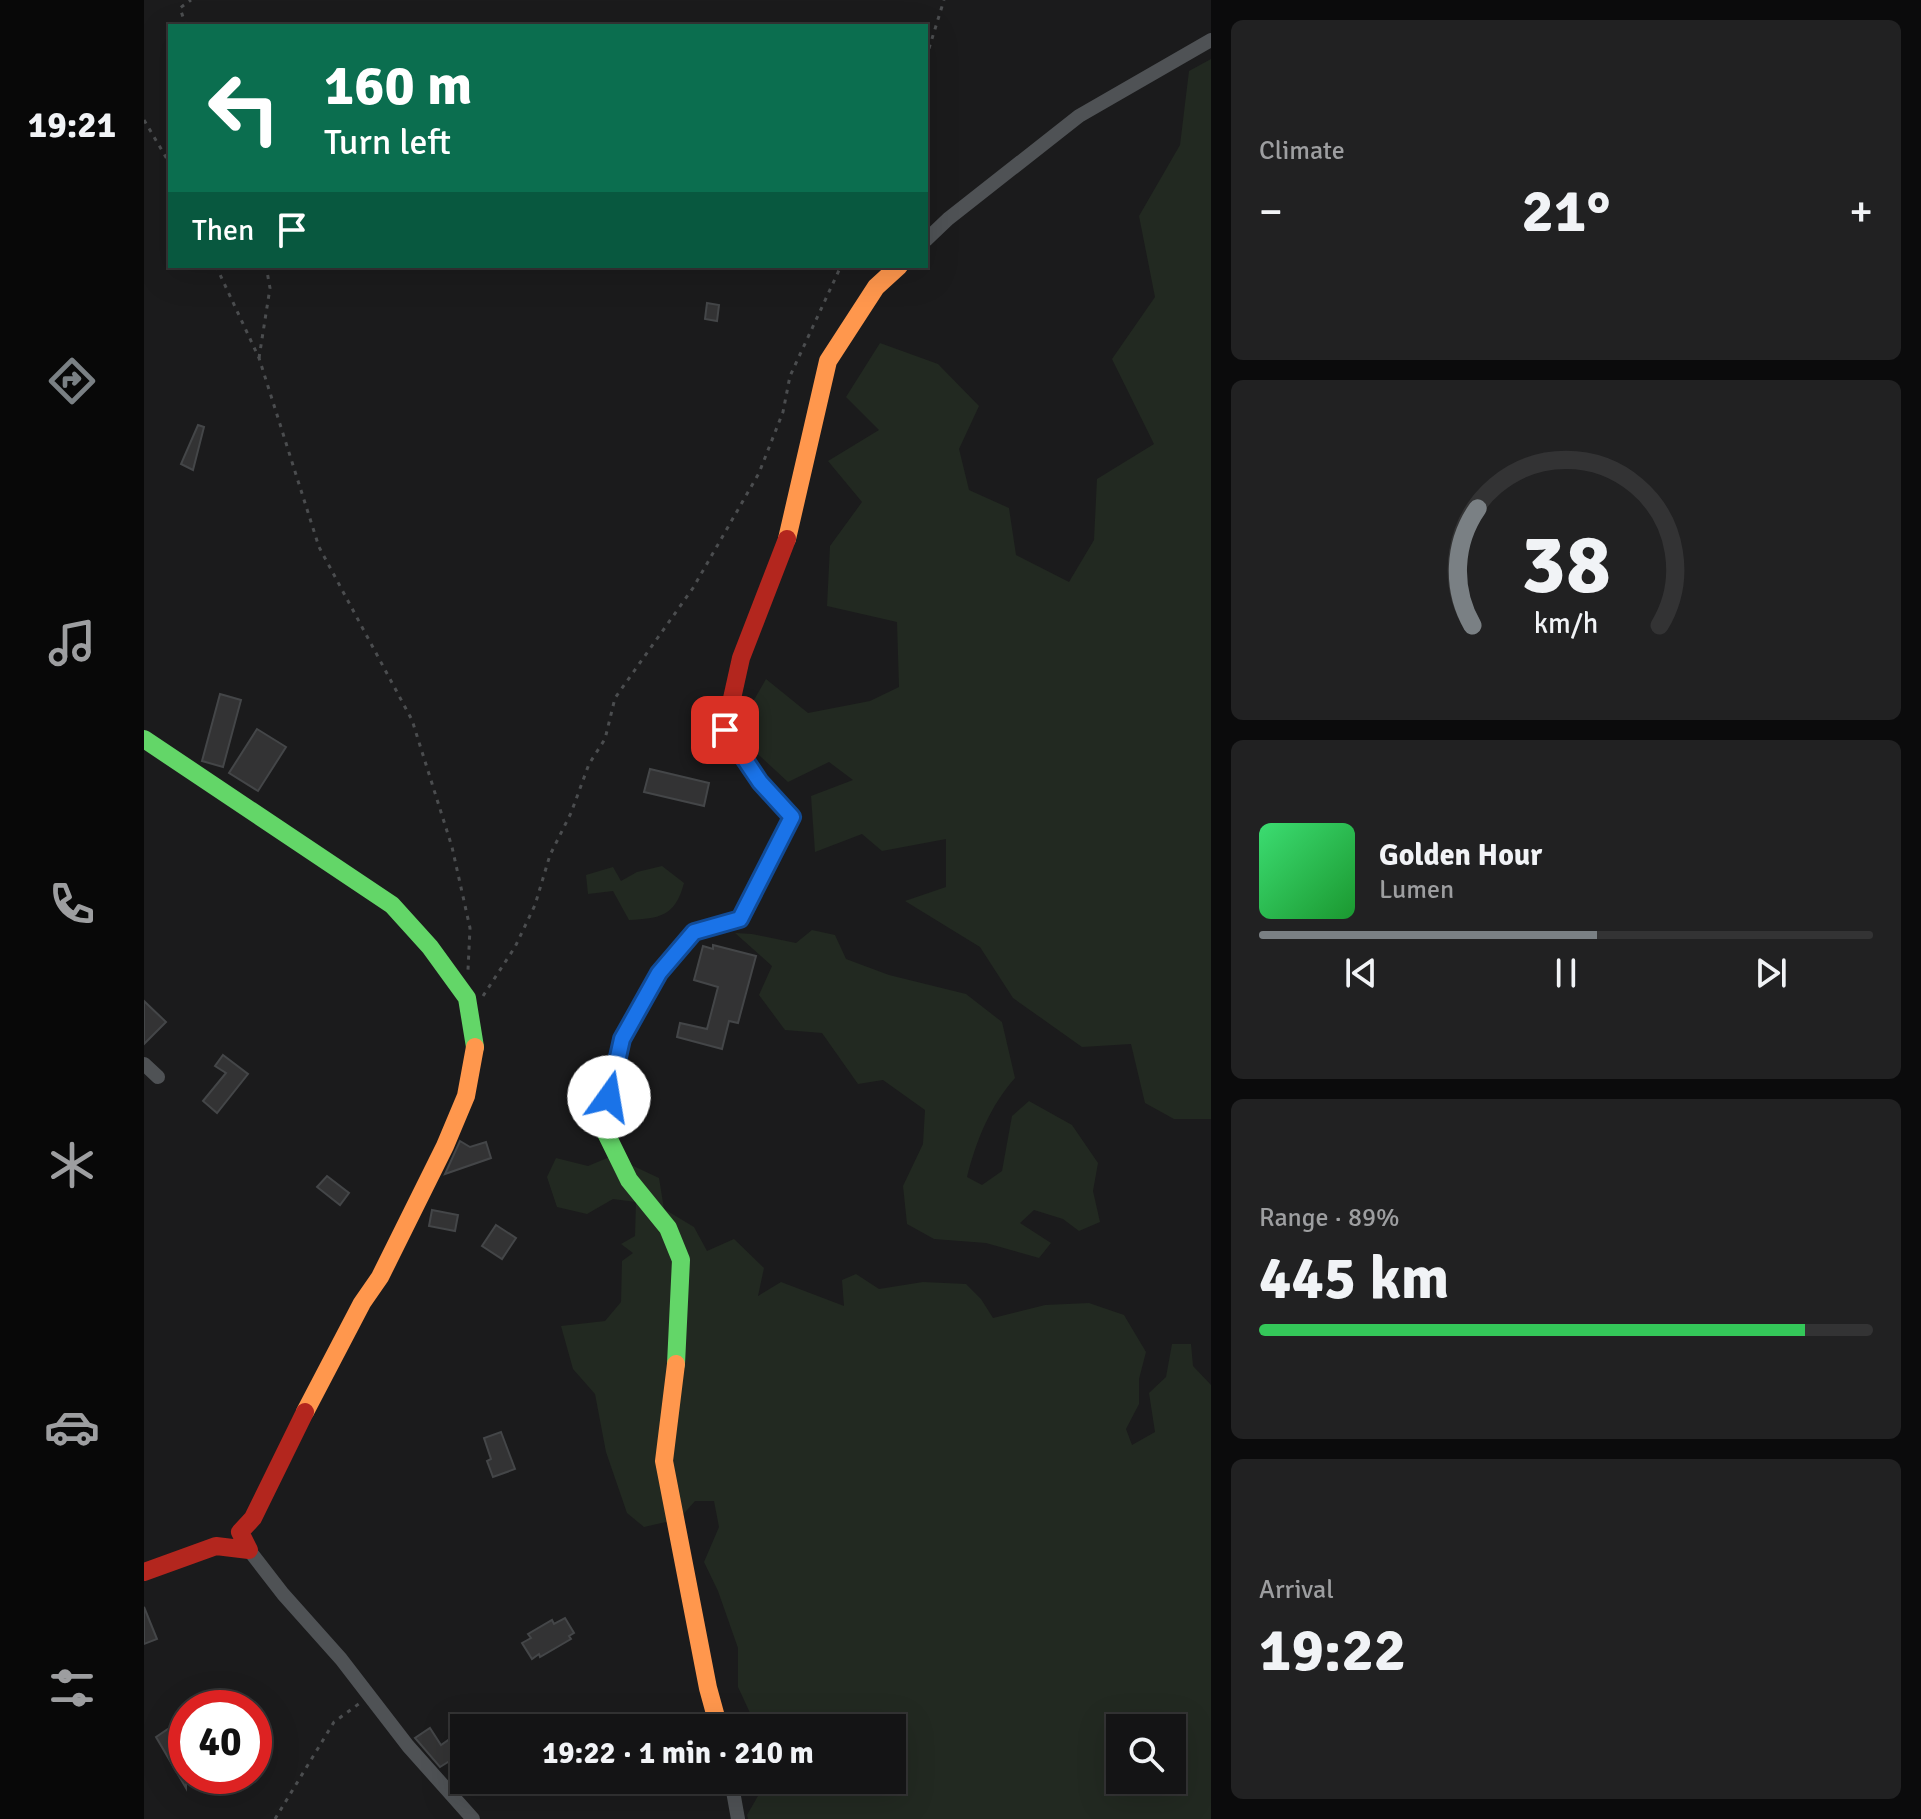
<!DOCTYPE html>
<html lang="en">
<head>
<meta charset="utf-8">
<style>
  body { margin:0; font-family:Signika,sans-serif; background:#212122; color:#f1f3f6; height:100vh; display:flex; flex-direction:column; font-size:30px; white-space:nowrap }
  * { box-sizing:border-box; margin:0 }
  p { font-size:26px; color:#9d9ea0 }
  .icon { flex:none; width:44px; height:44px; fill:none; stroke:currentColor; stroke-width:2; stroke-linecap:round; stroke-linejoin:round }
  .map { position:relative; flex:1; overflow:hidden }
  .side { display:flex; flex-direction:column; gap:20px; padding:20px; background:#0b0b0c; width:710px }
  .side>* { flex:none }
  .guide { position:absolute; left:24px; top:24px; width:760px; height:244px; border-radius:0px; box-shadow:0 8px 32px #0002,0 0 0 2px #333334; background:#0b6e4f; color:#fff; overflow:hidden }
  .tools { position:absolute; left:962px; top:1714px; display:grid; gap:16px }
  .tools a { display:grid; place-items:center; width:80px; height:80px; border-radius:0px; background:#141415; box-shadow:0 8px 32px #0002,0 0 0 2px #333334; font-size:40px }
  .speed { position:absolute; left:24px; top:1690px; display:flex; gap:16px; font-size:40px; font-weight:700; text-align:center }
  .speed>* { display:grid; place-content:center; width:104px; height:104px; border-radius:50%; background:#141415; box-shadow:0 8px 32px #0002,0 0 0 2px #333334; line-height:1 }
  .speed .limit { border:12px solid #d22; background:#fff; color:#111 }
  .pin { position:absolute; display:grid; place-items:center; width:68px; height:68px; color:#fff; margin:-34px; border-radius:16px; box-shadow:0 4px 12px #0006 }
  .me { position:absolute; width:88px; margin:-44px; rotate:13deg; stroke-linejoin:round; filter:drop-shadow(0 0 6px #0008) }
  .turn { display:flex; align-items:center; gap:28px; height:168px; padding:0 24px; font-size:36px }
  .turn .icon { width:104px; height:104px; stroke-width:2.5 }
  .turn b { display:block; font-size:56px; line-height:68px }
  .then { display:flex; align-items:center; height:76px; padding:0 24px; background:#0003; gap:16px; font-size:30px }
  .big { font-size:60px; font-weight:700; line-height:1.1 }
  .side .card { flex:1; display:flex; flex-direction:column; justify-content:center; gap:12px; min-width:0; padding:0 28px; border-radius:12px; background:#212122 }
  .side .dial { align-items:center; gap:0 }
  .dial svg { height:208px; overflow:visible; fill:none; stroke:#333334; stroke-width:7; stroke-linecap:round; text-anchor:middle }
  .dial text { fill:#f1f3f6; stroke:none }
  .song { display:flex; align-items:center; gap:24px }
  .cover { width:96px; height:96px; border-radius:12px; background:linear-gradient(135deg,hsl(140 70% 55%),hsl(130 70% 35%)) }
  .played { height:8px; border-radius:4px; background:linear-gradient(90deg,#7a8084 55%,#333334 55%) }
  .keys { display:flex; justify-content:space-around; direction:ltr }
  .heat { display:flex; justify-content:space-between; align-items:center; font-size:44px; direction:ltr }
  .charge { height:12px; border-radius:6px; background:linear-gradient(90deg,#34c759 89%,#333334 0) }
  .trip { position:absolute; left:306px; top:1714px; width:456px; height:80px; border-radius:0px; background:#141415; box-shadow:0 8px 32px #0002,0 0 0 2px #333334; font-weight:700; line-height:80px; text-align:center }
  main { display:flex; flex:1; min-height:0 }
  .dock { display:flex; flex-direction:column; width:144px; justify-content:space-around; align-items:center; background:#080808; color:#9d9ea0 }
  .dock .icon { width:56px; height:56px }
  .dock .on { color:#7a8084 }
  .dock b { font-size:36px; color:#f1f3f6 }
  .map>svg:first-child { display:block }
  .green { fill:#222921; fill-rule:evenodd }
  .building { fill:#333334; stroke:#444648; stroke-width:2 }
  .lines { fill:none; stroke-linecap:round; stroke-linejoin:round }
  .path { stroke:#4b4d4f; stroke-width:3; stroke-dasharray:4 6; stroke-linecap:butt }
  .street { stroke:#4f5255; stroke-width:14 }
  .fast { stroke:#63d668; stroke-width:18 }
  .slow { stroke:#ff974d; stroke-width:18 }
  .jam { stroke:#b3261e; stroke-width:18 }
  .route-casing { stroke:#114b97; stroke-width:20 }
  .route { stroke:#1a73e8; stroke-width:14 }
</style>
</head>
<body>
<main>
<nav class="dock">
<b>19:21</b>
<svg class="icon on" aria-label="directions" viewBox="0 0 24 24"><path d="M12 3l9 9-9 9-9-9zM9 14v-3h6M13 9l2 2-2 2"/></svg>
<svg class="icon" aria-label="music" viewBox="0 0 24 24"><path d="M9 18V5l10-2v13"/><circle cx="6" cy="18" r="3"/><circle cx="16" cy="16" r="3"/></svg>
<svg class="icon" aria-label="phone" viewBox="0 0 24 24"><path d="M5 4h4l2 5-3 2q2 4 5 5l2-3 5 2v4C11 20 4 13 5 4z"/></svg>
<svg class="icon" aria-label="climate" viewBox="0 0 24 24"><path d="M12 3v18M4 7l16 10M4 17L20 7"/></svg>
<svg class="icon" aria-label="car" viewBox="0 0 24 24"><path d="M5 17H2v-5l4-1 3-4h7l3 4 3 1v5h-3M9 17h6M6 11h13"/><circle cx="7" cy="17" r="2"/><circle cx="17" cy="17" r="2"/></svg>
<svg class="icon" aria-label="filters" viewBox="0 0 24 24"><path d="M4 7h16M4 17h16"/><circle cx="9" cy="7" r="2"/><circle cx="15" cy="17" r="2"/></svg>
</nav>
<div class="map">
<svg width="1067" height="1819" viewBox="0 0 1067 1819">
  <rect width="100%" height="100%" fill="#1b1b1c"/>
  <g class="green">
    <polygon points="1067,59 1067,1119 1030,1119 1001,1103 987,1044 938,1047 869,998 836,947 761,901 802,887 802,839 738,851 718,834 671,852 667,796 709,780 685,762 644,782 591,733 622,679 664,713 726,701 755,687 753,622 683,606 686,546 718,502 684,461 735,430 702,397 736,343 794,364 835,406 815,449 825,490 865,508 872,555 925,582 950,540 953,479 1010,444 968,359 1011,297 995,216 1036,145 1045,71"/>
    <path d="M518,866L540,883C531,917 516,918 485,920L469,891L444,894L442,875L469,867L477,881L493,872Z"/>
    <path d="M668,930L691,935L702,959L745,975L822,994L858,1022L871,1078C846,1106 832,1141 823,1177L838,1185L858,1171L868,1116L885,1101L928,1125L954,1163L949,1191L956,1222L935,1231L919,1219L890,1210L876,1223L907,1243L895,1258L842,1243L790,1239L763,1224L759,1186L779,1144L781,1110L739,1080L714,1084L678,1033L641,1030L615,995L628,966L591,933L608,934L652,943Z"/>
    <path d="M468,1156L515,1178L520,1209L550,1227L563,1251L590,1239L620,1268L614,1296L637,1282L700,1306L698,1280L712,1274L735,1289L779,1282L822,1284L837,1299L849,1318L901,1305L945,1303L980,1315L1002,1352L995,1379V1404L982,1429L988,1445L1011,1432L1005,1393L1022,1377L1028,1344H1047L1049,1366L1067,1385V1819H604L603,1815L618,1789L615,1780H748V1728H613L594,1687V1648L574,1591L560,1562L575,1527L570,1501H551L535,1519L500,1527L483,1513L462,1452L451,1394L429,1369L417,1326L461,1321L477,1302L478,1261L489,1253L477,1244L491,1236L492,1202L469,1199L443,1214L413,1207L403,1177L412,1158L444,1166ZM976,1728H1028V1780H976Z"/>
  </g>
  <g class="building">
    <polygon points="563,303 575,305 573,321 561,319"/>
    <polygon points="54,425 60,427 49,470 37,464"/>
    <polygon points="76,694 97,700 79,767 58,761"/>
    <polygon points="113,729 142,747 114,791 85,773"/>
    <polygon points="506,769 565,783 560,806 500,792"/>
    <polygon points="569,945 612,956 594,1023 585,1021 578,1049 533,1037 536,1023 563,1029 574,987 550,980 559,946 569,949"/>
    <polygon points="0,1001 22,1022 0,1044"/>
    <polygon points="79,1055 104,1074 73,1113 59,1101 82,1073 71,1066"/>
    <polygon points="316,1141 326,1147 342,1142 347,1158 301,1174"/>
    <polygon points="183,1176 205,1193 196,1205 173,1187"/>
    <polygon points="288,1210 314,1215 311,1231 285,1226"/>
    <polygon points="352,1225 372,1238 358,1259 338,1246"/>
    <polygon points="357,1432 371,1469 349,1477 343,1461 347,1459 340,1438"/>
    <polygon points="0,1607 13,1639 0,1644"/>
    <polygon points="421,1618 430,1633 425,1636 427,1639 396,1657 395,1654 388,1659 378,1643 387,1638 384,1634 408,1620 410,1624"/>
    <polygon points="286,1728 297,1745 320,1729 320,1752 296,1767 271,1738"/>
    <polygon points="24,1729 42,1759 42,1788 12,1737"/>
  </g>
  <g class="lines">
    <g class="path">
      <polyline points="42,26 36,8 47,0"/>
      <polyline points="782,58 800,0"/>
      <polyline points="0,120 26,164"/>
      <polyline points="72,266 115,358 175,547 268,720 308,847 326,928 324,970"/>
      <polyline points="115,358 126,288 122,266"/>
      <polyline points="339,996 371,947 391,905 406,855 427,813 445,764 461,739 471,698 549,588 615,473 639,412 646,376 697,266"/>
      <polyline points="131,1819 190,1722 216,1703"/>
    </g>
    <g class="street">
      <polyline points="782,240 804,219 935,116 1067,40"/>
      <polyline points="0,1064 14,1077"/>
      <polyline points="105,1550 139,1594 197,1659 264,1746 329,1819"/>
      <polyline points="587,1780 594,1819"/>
    </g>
    <g class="fast">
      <polyline points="0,739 248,905 286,947 323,998 331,1047"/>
      <polyline points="532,1364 537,1260 524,1228 485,1180 458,1125 478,1039 515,973 537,947"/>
    </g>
    <g class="slow">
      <polyline points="643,539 684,361 732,287 755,266"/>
      <polyline points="532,1364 520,1461 564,1688 575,1728"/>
      <polyline points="161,1412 218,1303 236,1277 301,1146 322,1096 331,1047"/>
    </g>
    <g class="jam">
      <polyline points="537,947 550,932 596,919 648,817 616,782 581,730 597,658 643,539"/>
      <polyline points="0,1572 72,1546 105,1550 96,1532 109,1518 161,1412"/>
    </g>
  </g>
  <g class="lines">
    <g class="route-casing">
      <polyline id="route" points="465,1097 478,1039 515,973 550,932 596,919 648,817 616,782 581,730"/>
    </g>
    <use href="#route" class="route"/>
  </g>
</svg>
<div class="tools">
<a><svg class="icon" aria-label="search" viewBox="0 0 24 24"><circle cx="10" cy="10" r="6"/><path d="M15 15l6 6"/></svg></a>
</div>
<div class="speed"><div class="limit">40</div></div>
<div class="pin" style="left:581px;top:730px;background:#d93025"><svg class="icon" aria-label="arrive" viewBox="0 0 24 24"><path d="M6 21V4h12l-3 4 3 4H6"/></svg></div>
<svg class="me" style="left:465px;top:1097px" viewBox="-20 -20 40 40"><circle r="19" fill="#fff"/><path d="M0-13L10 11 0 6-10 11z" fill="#1a73e8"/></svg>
<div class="trip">19:22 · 1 min · 210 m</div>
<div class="guide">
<div class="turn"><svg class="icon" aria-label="left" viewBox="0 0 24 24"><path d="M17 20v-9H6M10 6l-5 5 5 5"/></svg><div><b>160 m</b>Turn left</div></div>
<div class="then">Then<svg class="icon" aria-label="arrive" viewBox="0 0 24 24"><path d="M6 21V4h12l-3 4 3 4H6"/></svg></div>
</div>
</div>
<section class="side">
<div class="card"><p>Climate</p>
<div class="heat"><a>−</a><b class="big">21°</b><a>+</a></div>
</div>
<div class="card dial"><svg viewBox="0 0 100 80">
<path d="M14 69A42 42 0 1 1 86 69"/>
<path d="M14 69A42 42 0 0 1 16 24" stroke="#7a8084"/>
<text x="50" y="56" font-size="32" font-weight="700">38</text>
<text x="50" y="72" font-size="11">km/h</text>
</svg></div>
<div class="card">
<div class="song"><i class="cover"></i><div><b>Golden Hour</b><p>Lumen</p></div></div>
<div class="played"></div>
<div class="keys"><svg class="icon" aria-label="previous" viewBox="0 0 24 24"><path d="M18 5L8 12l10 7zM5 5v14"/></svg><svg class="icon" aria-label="pause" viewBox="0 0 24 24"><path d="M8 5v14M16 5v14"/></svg><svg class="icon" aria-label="next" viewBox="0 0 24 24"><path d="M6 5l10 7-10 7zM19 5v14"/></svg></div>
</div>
<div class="card"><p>Range · 89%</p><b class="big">445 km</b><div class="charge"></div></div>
<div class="card"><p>Arrival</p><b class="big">19:22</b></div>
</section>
</main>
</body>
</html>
